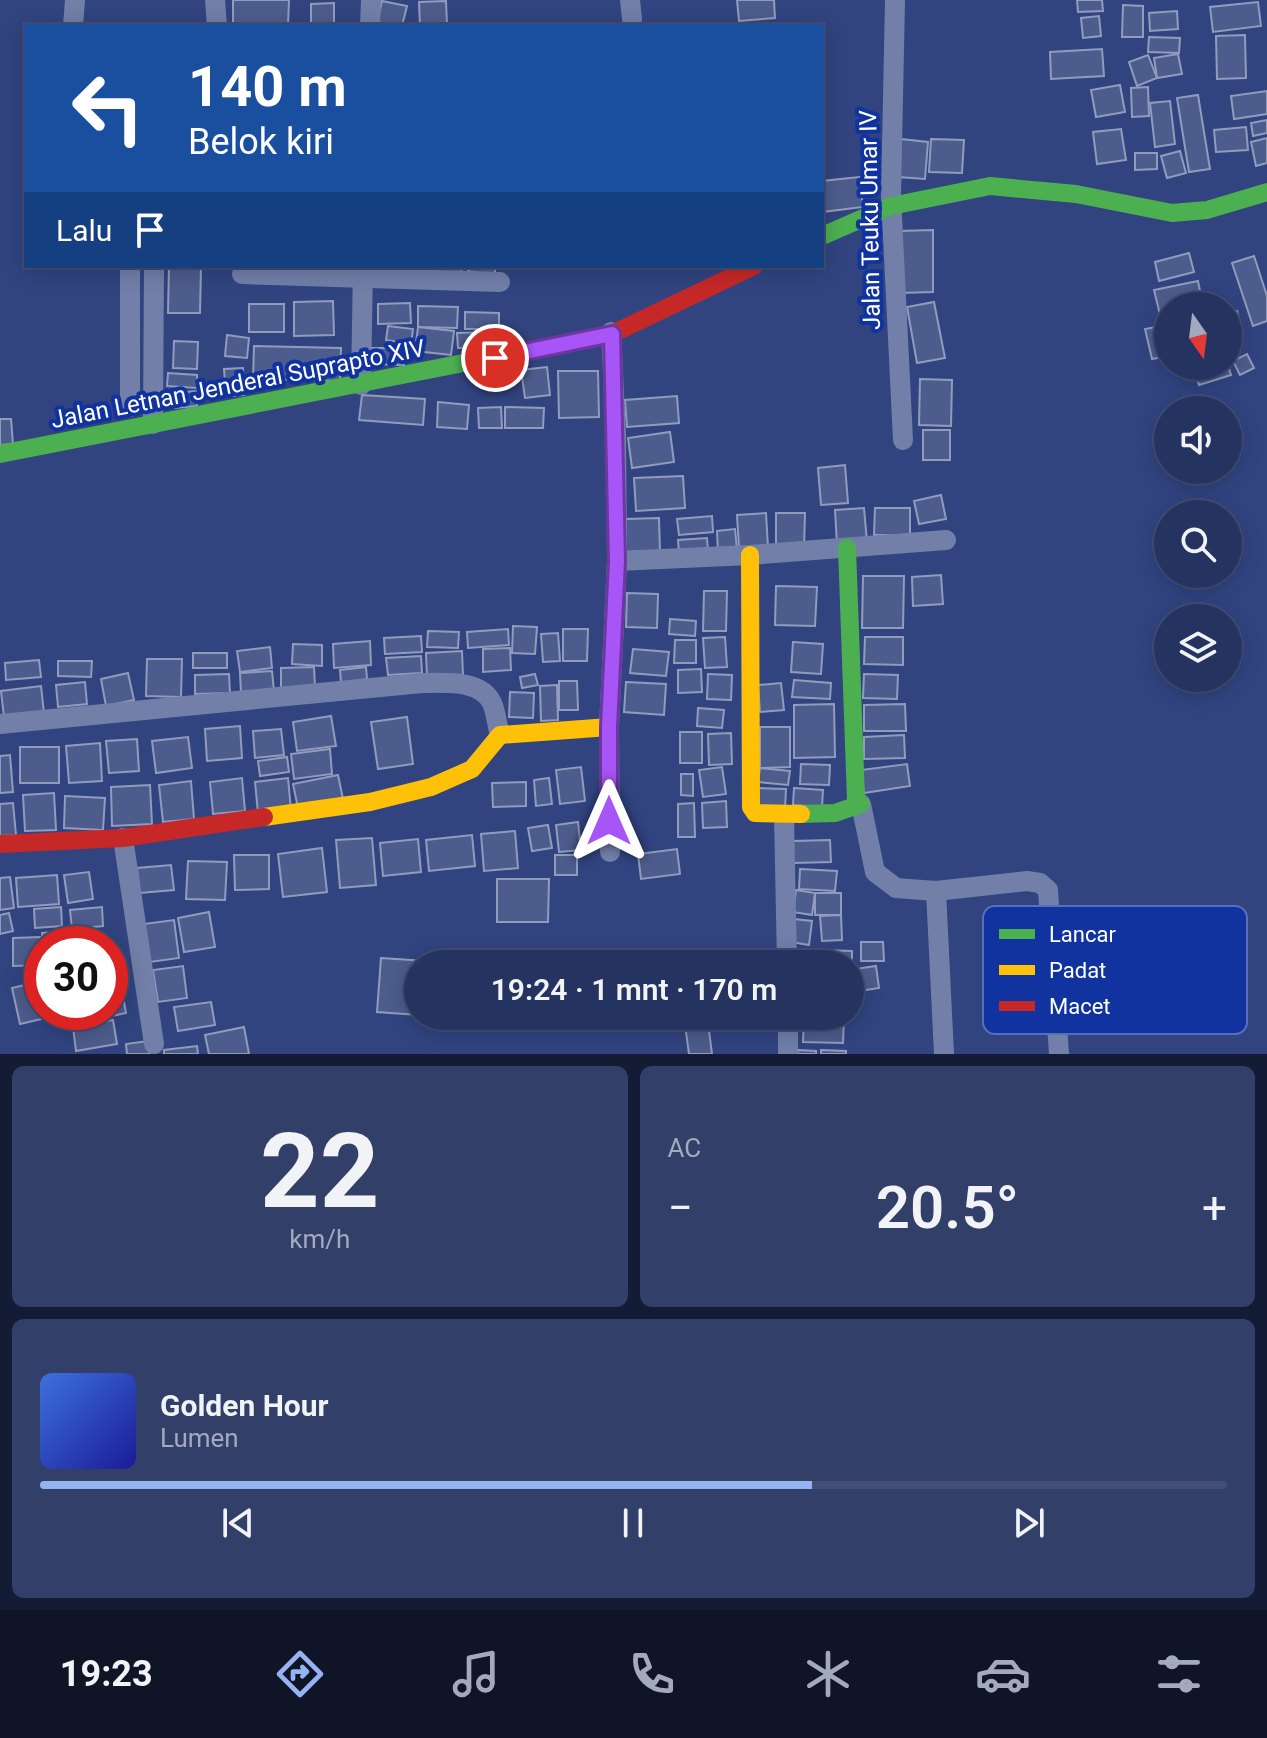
<!DOCTYPE html>
<html lang="id">
<head>
<meta charset="utf-8">
<style>
  body { margin:0; font-family:Roboto,sans-serif; background:#313f69; color:#f1f3f6; height:100vh; display:flex; flex-direction:column; font-size:30px; white-space:nowrap }
  * { box-sizing:border-box; margin:0 }
  p { font-size:26px; color:#a3aabd }
  .icon { flex:none; width:44px; height:44px; fill:none; stroke:currentColor; stroke-width:2; stroke-linecap:round; stroke-linejoin:round }
  .map { position:relative; height:1054px; overflow:hidden }
  .details { display:flex; flex-direction:column; gap:12px; padding:12px; background:#141c35; flex:1 }
  .details>* { flex:none }
  .top-card { position:absolute; left:24px; top:24px; width:800px; height:244px; border-radius:0px; box-shadow:0 4px 20px #0003,0 0 0 2px #424e75; background:#1a4fa0; color:#fff; overflow:hidden }
  .needle { width:52px; rotate:166deg }
  .buttons { position:absolute; left:1154px; top:292px; display:grid; gap:16px }
  .buttons a { display:grid; place-items:center; width:88px; height:88px; border-radius:50%; background:#253360; box-shadow:0 4px 20px #0003,0 0 0 2px #424e75; font-size:40px }
  .speed { position:absolute; left:24px; top:926px; display:flex; gap:16px; font-size:40px; font-weight:700; text-align:center }
  .speed>* { display:grid; place-content:center; width:104px; height:104px; border-radius:50%; background:#253360; box-shadow:0 4px 20px #0003,0 0 0 2px #424e75; line-height:1 }
  .speed .limit { border:12px solid #d22; background:#fff; color:#111 }
  .pin { position:absolute; display:grid; place-items:center; width:68px; height:68px; color:#fff; margin:-34px; border:4px solid #fff; border-radius:50%; box-shadow:0 2px 8px #0007 }
  .me { position:absolute; width:88px; margin:-44px; rotate:0deg; stroke-linejoin:round; filter:drop-shadow(0 0 6px #0008) }
  .turn { display:flex; align-items:center; gap:28px; height:168px; padding:0 32px; font-size:36px }
  .turn .icon { width:104px; height:104px; stroke-width:2.5 }
  .turn b { display:block; font-size:56px; line-height:68px }
  .then { display:flex; align-items:center; height:76px; padding:0 32px; background:#0003; gap:16px; font-size:30px }
  .big { font-size:60px; font-weight:600; line-height:1.1 }
  .details .card { flex:1; display:flex; flex-direction:column; justify-content:center; gap:12px; min-width:0; padding:0 28px; border-radius:12px; background:#313f69 }
  .details .dial { align-items:center; gap:0 }
  .dial b { font-size:104px; line-height:1 }
  .song { display:flex; align-items:center; gap:24px }
  .cover { width:96px; height:96px; border-radius:12px; background:linear-gradient(135deg,hsl(220 70% 55%),hsl(240 70% 35%)) }
  .played { height:8px; border-radius:4px; background:linear-gradient(90deg,#95b2f1 65%,#424e75 65%) }
  .keys { display:flex; justify-content:space-around; direction:ltr }
  .heat { display:flex; justify-content:space-between; align-items:center; font-size:44px; direction:ltr }
  .details .tiles { flex:1; display:grid; gap:12px; grid-template-columns:1fr 1fr }
  .card:last-child { grid-column:span 2 }
  .trip { position:absolute; left:404px; top:950px; width:460px; height:80px; border-radius:40px; background:#253360; box-shadow:0 4px 20px #0003,0 0 0 2px #424e75; font-weight:600; line-height:80px; text-align:center }
  .menu { display:flex; height:128px; justify-content:space-around; align-items:center; background:#0f1426; color:#a3aabd }
  .menu .icon { width:56px; height:56px }
  .menu .current { color:#95b2f1 }
  .menu b { font-size:36px; color:#f1f3f6 }
  .map>svg:first-child { display:block }
  .building { fill:#4c5c8c; stroke:#919cbd; stroke-width:2 }
  .lines { fill:none; stroke-linecap:round; stroke-linejoin:round }
  .street { stroke:#717fa9; stroke-width:20 }
  .fast { stroke:#4caf50; stroke-width:18 }
  .slow { stroke:#ffc107; stroke-width:18 }
  .jam { stroke:#c62828; stroke-width:18 }
  .route-casing { stroke:#6d37a1; stroke-width:20 }
  .route { stroke:#a855f7; stroke-width:14 }
  .labels { text-anchor:middle; stroke-width:8; stroke-linejoin:round; paint-order:stroke }
  .street-label { font-size:24px; fill:#fff; stroke:#1133a0 }
  .key { fill:#1133a0; stroke:#5870bc; stroke-width:2 }
  .key-label { font-size:22px; fill:#fff }
</style>
</head>
<body>
<div class="map">
<svg width="1267" height="1054" viewBox="0 0 1267 1054">
  <rect width="100%" height="100%" fill="#314480"/>
  <g class="building">
    <polygon points="233,0 289,0 288,26 233,26"/>
    <polygon points="737,0 774,0 775,18 739,21"/>
    <polygon points="1077,0 1102,0 1103,11 1078,12"/>
    <polygon points="382,1 407,6 402,26 377,23"/>
    <polygon points="446,1 447,25 420,26 419,2"/>
    <polygon points="1258,2 1261,26 1213,32 1210,7"/>
    <polygon points="334,3 334,26 311,26 311,4"/>
    <polygon points="1123,5 1143,6 1143,37 1122,37"/>
    <polygon points="1177,11 1178,29 1150,31 1149,13"/>
    <polygon points="1099,16 1101,36 1083,38 1081,18"/>
    <polygon points="1245,35 1246,78 1217,79 1216,36"/>
    <polygon points="1149,37 1180,38 1179,53 1148,52"/>
    <polygon points="1102,49 1104,76 1051,79 1050,52"/>
    <polygon points="1178,54 1182,74 1157,78 1154,58"/>
    <polygon points="1148,55 1157,78 1137,86 1129,62"/>
    <polygon points="1120,85 1125,112 1096,117 1091,90"/>
    <polygon points="1148,87 1149,116 1132,117 1131,88"/>
    <polygon points="1267,91 1267,114 1234,119 1231,96"/>
    <polygon points="1198,95 1210,169 1189,172 1177,98"/>
    <polygon points="1170,101 1175,144 1155,147 1150,103"/>
    <polygon points="1267,120 1267,133 1253,136 1251,123"/>
    <polygon points="1246,127 1248,150 1216,152 1214,130"/>
    <polygon points="1121,129 1126,160 1097,164 1093,132"/>
    <polygon points="1267,138 1267,163 1256,166 1251,142"/>
    <polygon points="901,139 928,142 925,179 898,177"/>
    <polygon points="931,139 964,140 962,173 929,172"/>
    <polygon points="1180,151 1186,173 1167,178 1161,156"/>
    <polygon points="1135,153 1157,153 1157,169 1135,170"/>
    <polygon points="859,177 863,207 822,212 822,181"/>
    <polygon points="933,230 933,292 899,293 898,231"/>
    <polygon points="1189,253 1194,272 1159,281 1155,262"/>
    <polygon points="1254,256 1267,296 1267,321 1253,326 1232,263"/>
    <polygon points="169,266 201,266 200,313 168,313"/>
    <polygon points="397,266 419,266 418,273 397,272"/>
    <polygon points="428,266 462,266 461,275 428,271"/>
    <polygon points="469,266 496,266 494,276 468,271"/>
    <polygon points="1198,281 1203,306 1168,306 1168,318 1161,319 1154,290"/>
    <polygon points="333,301 334,335 294,336 294,302"/>
    <polygon points="934,302 945,358 917,363 907,307"/>
    <polygon points="410,303 411,323 378,324 378,304"/>
    <rect x="249" y="304" width="35" height="28"/>
    <polygon points="418,306 458,307 457,328 418,327"/>
    <polygon points="1237,311 1242,330 1228,334 1228,313"/>
    <polygon points="465,312 499,313 499,329 465,329"/>
    <polygon points="388,326 413,329 411,344 386,340"/>
    <polygon points="1162,326 1168,356 1152,359 1145,329"/>
    <polygon points="418,327 454,331 451,355 415,351"/>
    <polygon points="491,332 491,348 458,348 457,333"/>
    <polygon points="227,335 249,338 247,358 225,356"/>
    <polygon points="174,341 198,342 197,369 173,368"/>
    <polygon points="254,346 341,348 340,381 253,379"/>
    <polygon points="371,348 404,348 404,365 371,364"/>
    <polygon points="1247,354 1254,368 1240,375 1233,361"/>
    <polygon points="1200,366 1228,366 1231,375 1199,385 1194,368"/>
    <polygon points="547,367 550,395 525,398 521,370"/>
    <polygon points="243,368 244,395 226,396 224,369"/>
    <polygon points="558,371 598,371 599,417 559,418"/>
    <polygon points="168,373 197,375 197,388 167,386"/>
    <polygon points="920,379 952,380 951,426 919,425"/>
    <polygon points="196,391 197,406 175,408 173,393"/>
    <polygon points="362,395 425,399 423,425 359,420"/>
    <polygon points="677,396 679,423 627,427 625,400"/>
    <polygon points="438,402 469,405 467,429 437,427"/>
    <polygon points="501,407 502,428 479,428 478,408"/>
    <polygon points="505,407 544,408 543,428 505,428"/>
    <polygon points="0,419 11,419 13,444 0,445"/>
    <rect x="923" y="430" width="27" height="30"/>
    <polygon points="670,432 674,462 632,468 628,438"/>
    <polygon points="845,465 848,503 821,505 818,468"/>
    <polygon points="683,476 685,508 636,511 634,478"/>
    <polygon points="941,495 946,519 919,524 914,501"/>
    <polygon points="864,508 867,542 837,544 835,510"/>
    <polygon points="875,508 910,508 910,535 874,535"/>
    <polygon points="766,513 768,547 739,548 737,515"/>
    <polygon points="776,513 805,513 804,548 776,547"/>
    <polygon points="712,516 713,532 679,535 677,519"/>
    <polygon points="659,518 660,551 626,552 626,519"/>
    <polygon points="735,529 737,550 718,552 717,531"/>
    <polygon points="707,538 708,551 679,553 678,540"/>
    <polygon points="941,575 943,604 913,606 912,577"/>
    <polygon points="863,576 904,576 903,628 862,628"/>
    <polygon points="776,586 817,587 815,626 775,625"/>
    <polygon points="704,591 727,591 726,631 703,631"/>
    <polygon points="627,593 658,594 657,628 626,627"/>
    <polygon points="670,619 696,621 695,636 669,634"/>
    <polygon points="513,626 537,627 535,654 512,653"/>
    <polygon points="508,629 509,645 468,648 467,632"/>
    <polygon points="563,629 588,629 587,661 563,661"/>
    <polygon points="428,631 459,632 458,648 427,647"/>
    <polygon points="558,633 560,661 543,662 541,634"/>
    <polygon points="421,636 422,652 385,654 384,638"/>
    <polygon points="725,637 727,667 705,668 703,638"/>
    <polygon points="865,637 903,637 903,665 864,664"/>
    <polygon points="675,640 696,640 696,663 674,663"/>
    <polygon points="370,641 371,665 334,668 333,644"/>
    <polygon points="793,642 823,644 821,674 791,672"/>
    <polygon points="293,644 322,645 322,666 292,664"/>
    <polygon points="270,647 272,668 240,672 237,651"/>
    <polygon points="510,648 511,670 483,672 483,649"/>
    <polygon points="633,649 669,652 666,676 630,673"/>
    <polygon points="462,651 463,676 427,678 426,653"/>
    <rect x="193" y="653" width="34" height="15"/>
    <polygon points="421,656 422,673 388,675 386,658"/>
    <polygon points="147,659 182,659 181,697 146,696"/>
    <polygon points="39,660 41,677 6,680 5,663"/>
    <polygon points="58,661 92,661 91,677 58,676"/>
    <polygon points="314,667 315,687 281,688 281,668"/>
    <polygon points="366,667 367,679 341,683 340,670"/>
    <polygon points="701,669 702,692 678,693 678,670"/>
    <polygon points="272,671 274,691 241,693 240,673"/>
    <polygon points="128,673 134,700 106,706 101,679"/>
    <polygon points="229,674 230,693 195,694 195,675"/>
    <polygon points="535,674 538,685 522,688 520,677"/>
    <polygon points="708,674 732,675 731,700 707,699"/>
    <polygon points="864,674 898,675 897,699 863,698"/>
    <polygon points="794,680 831,683 830,699 792,697"/>
    <polygon points="559,681 577,681 578,710 559,710"/>
    <polygon points="85,682 87,704 58,707 56,685"/>
    <polygon points="626,682 666,684 664,715 624,712"/>
    <polygon points="781,683 784,710 760,712 758,685"/>
    <polygon points="557,685 558,720 541,721 540,686"/>
    <polygon points="41,686 44,713 4,717 1,691"/>
    <polygon points="510,692 534,693 533,718 509,717"/>
    <polygon points="834,704 835,757 794,758 794,705"/>
    <polygon points="905,704 906,731 864,731 864,705"/>
    <polygon points="698,708 724,710 722,728 697,726"/>
    <polygon points="331,716 336,746 297,751 293,722"/>
    <polygon points="407,717 413,764 378,769 371,722"/>
    <polygon points="240,726 242,758 207,761 205,729"/>
    <polygon points="760,727 790,727 790,767 760,768"/>
    <polygon points="281,729 284,755 255,758 253,731"/>
    <rect x="680" y="732" width="22" height="31"/>
    <polygon points="731,733 732,764 709,765 708,734"/>
    <polygon points="904,735 905,758 864,759 864,737"/>
    <polygon points="188,737 192,768 156,773 152,741"/>
    <polygon points="137,739 139,771 109,773 106,741"/>
    <polygon points="100,743 102,781 69,783 66,746"/>
    <rect x="20" y="747" width="39" height="36"/>
    <polygon points="330,749 332,774 294,779 291,754"/>
    <polygon points="10,755 13,792 0,793 0,756"/>
    <polygon points="287,757 289,772 260,776 258,761"/>
    <polygon points="801,764 830,765 829,785 800,784"/>
    <polygon points="907,764 910,786 864,793 861,770"/>
    <polygon points="581,767 585,801 560,804 556,770"/>
    <polygon points="722,767 726,794 703,797 699,770"/>
    <polygon points="760,768 790,771 788,785 758,782"/>
    <polygon points="681,774 693,774 693,796 681,795"/>
    <polygon points="338,775 343,799 298,808 293,784"/>
    <polygon points="242,778 245,811 213,814 210,782"/>
    <polygon points="288,778 291,810 258,813 255,782"/>
    <polygon points="549,778 552,804 536,806 534,780"/>
    <polygon points="191,781 194,819 163,822 159,785"/>
    <polygon points="526,782 526,806 493,807 492,783"/>
    <polygon points="150,785 152,824 112,826 111,787"/>
    <polygon points="758,788 786,789 785,809 757,808"/>
    <polygon points="794,788 823,790 822,807 793,805"/>
    <polygon points="54,793 56,830 25,831 23,795"/>
    <polygon points="65,796 105,798 103,830 64,828"/>
    <polygon points="726,801 727,827 703,828 702,803"/>
    <polygon points="13,803 16,835 0,836 0,804"/>
    <polygon points="694,803 695,837 678,837 678,804"/>
    <polygon points="578,822 581,850 559,852 556,825"/>
    <polygon points="548,825 552,848 532,851 528,828"/>
    <polygon points="515,831 518,868 484,871 481,834"/>
    <polygon points="472,835 475,866 429,871 426,840"/>
    <polygon points="372,838 376,885 340,888 336,840"/>
    <polygon points="418,839 421,872 383,876 380,843"/>
    <polygon points="830,840 831,862 793,863 793,841"/>
    <polygon points="322,848 327,892 283,897 278,854"/>
    <polygon points="677,849 680,874 641,879 638,854"/>
    <polygon points="234,855 269,855 269,889 235,890"/>
    <rect x="555" y="855" width="22" height="20"/>
    <polygon points="188,861 227,862 225,900 186,899"/>
    <polygon points="171,865 174,890 140,893 137,868"/>
    <polygon points="800,869 837,871 835,891 799,889"/>
    <polygon points="89,872 93,899 68,903 64,875"/>
    <polygon points="57,875 59,904 18,907 16,878"/>
    <polygon points="10,877 14,908 0,910 0,878"/>
    <polygon points="497,879 549,879 548,922 497,922"/>
    <polygon points="796,890 815,893 812,915 793,912"/>
    <rect x="815" y="893" width="26" height="22"/>
    <polygon points="61,907 62,926 35,928 34,909"/>
    <polygon points="102,907 103,926 72,929 70,910"/>
    <polygon points="209,912 215,947 184,952 178,918"/>
    <polygon points="9,913 13,931 0,934 0,915"/>
    <polygon points="841,915 842,940 822,941 820,916"/>
    <polygon points="794,919 812,921 809,945 791,942"/>
    <polygon points="174,920 179,958 150,962 144,924"/>
    <polygon points="83,930 84,944 43,944 42,933"/>
    <polygon points="40,937 41,965 13,966 13,938"/>
    <polygon points="861,942 883,942 884,961 861,961"/>
    <polygon points="823,950 852,951 852,971 850,964 823,964"/>
    <polygon points="819,951 820,964 798,964 797,953"/>
    <polygon points="381,958 425,961 425,964 418,964 418,1015 377,1012"/>
    <polygon points="183,966 187,998 158,1002 153,970"/>
    <polygon points="876,966 879,988 859,991 855,969"/>
    <polygon points="116,969 118,982 110,984 110,970"/>
    <polygon points="38,982 42,1012 45,1012 46,1018 20,1024 12,988"/>
    <polygon points="121,986 126,1013 98,1019 96,1012 110,1012 110,988"/>
    <polygon points="211,1002 215,1025 178,1031 174,1007"/>
    <polygon points="62,1012 91,1012 92,1020 65,1026"/>
    <polygon points="626,1016 687,1016 687,1020"/>
    <polygon points="804,1017 844,1018 843,1043 803,1042"/>
    <polygon points="113,1020 117,1044 76,1051 73,1027"/>
    <polygon points="708,1023 712,1054 689,1054 685,1025"/>
    <polygon points="244,1027 249,1054 209,1054 205,1035"/>
    <polygon points="148,1041 150,1054 127,1054 126,1044"/>
    <polygon points="197,1046 198,1054 164,1054 164,1050"/>
    <polygon points="798,1050 816,1051 816,1054 797,1054"/>
    <polygon points="821,1050 846,1051 846,1054 821,1054"/>
  </g>
  <g class="lines">
    <g class="street">
      <polyline points="215,0 217,26"/>
      <polyline points="630,0 632,19"/>
      <polyline points="895,0 891,196 903,440"/>
      <polyline points="73,26 75,0"/>
      <polyline points="370,26 371,0"/>
      <polyline points="130,266 130,407"/>
      <polyline points="242,274 500,282"/>
      <polyline points="361,385 363,266"/>
      <polyline points="153,424 154,266"/>
      <polyline points="617,561 750,555 946,540"/>
      <path d="M0,724L422,683C444,683 481,679 492,703C496,712 497,725 500,735"/>
      <polyline points="861,804 875,872 896,888 936,891 1027,881 1040,883 1048,890 1059,1054"/>
      <polyline points="784,815 787,964"/>
      <polyline points="123,838 154,1044"/>
      <polyline points="610,852 609,727 617,561 616,435 611,332"/>
      <polyline points="936,891 944,1054"/>
      <polyline points="788,1016 788,1054"/>
    </g>
    <g class="fast">
      <polyline points="822,236 891,206 990,186 1076,194 1172,213 1207,210 1267,192"/>
      <polyline points="0,454 504,355"/>
      <polyline points="801,814 835,813 861,804 856,800 847,548"/>
    </g>
    <g class="slow">
      <polyline points="750,555 751,807 755,813 801,814"/>
      <polyline points="264,817 370,802 431,787 472,769 500,735 609,727"/>
    </g>
    <g class="jam">
      <polyline points="504,355 612,334 754,266"/>
      <polyline points="0,844 123,838 264,817"/>
    </g>
  </g>
  <g class="lines">
    <g class="route-casing">
      <polyline id="route" points="495,358 612,334 617,561 609,727 609,821"/>
    </g>
    <use href="#route" class="route"/>
  </g>
  <g class="labels">
    <g class="street-label">
      <text transform="translate(870 220) rotate(-91)" y="8">Jalan Teuku Umar IV</text>
      <text transform="translate(238 384) rotate(-11)" y="8">Jalan Letnan Jenderal Suprapto XIV</text>
    </g>
  </g>
  <rect x="983" y="906" width="264" height="128" rx="12" class="key"/>
  <rect x="999" y="929" width="36" height="10" fill="#4caf50"/>
  <rect x="999" y="965" width="36" height="10" fill="#ffc107"/>
  <rect x="999" y="1001" width="36" height="10" fill="#c62828"/>
  <g class="key-label">
    <text x="1049" y="942">Lancar</text>
    <text x="1049" y="978">Padat</text>
    <text x="1049" y="1014">Macet</text>
  </g>
</svg>
<div class="buttons">
<a><svg class="needle" viewBox="-14 -14 28 28"><path d="M0-13l5 13h-10z" fill="#e53935"/><path d="M0 13l5-13h-10z" fill="#a3aabd"/></svg></a>
<a><svg class="icon" aria-label="sound" viewBox="0 0 24 24"><path d="M4 9h4l5-4v14l-5-4H4zM17 9q2 3 0 6"/></svg></a>
<a><svg class="icon" aria-label="search" viewBox="0 0 24 24"><circle cx="10" cy="10" r="6"/><path d="M15 15l6 6"/></svg></a>
<a><svg class="icon" aria-label="layers" viewBox="0 0 24 24"><path d="M12 4l9 5-9 5-9-5zM3 14l9 5 9-5"/></svg></a>
</div>
<div class="speed"><div class="limit">30</div></div>
<div class="pin" style="left:495px;top:358px;background:#d93025"><svg class="icon" aria-label="arrive" viewBox="0 0 24 24"><path d="M6 21V4h12l-3 4 3 4H6"/></svg></div>
<svg class="me" style="left:609px;top:821px" viewBox="-20 -20 40 40"><path d="M0-17L14 15 0 8-14 15z" fill="#a855f7" stroke="#fff" stroke-width="4"/></svg>
<div class="trip">19:24 · 1 mnt · 170 m</div>
<div class="top-card">
<div class="turn"><svg class="icon" aria-label="left" viewBox="0 0 24 24"><path d="M17 20v-9H6M10 6l-5 5 5 5"/></svg><div><b>140 m</b>Belok kiri</div></div>
<div class="then">Lalu<svg class="icon" aria-label="arrive" viewBox="0 0 24 24"><path d="M6 21V4h12l-3 4 3 4H6"/></svg></div>
</div>
</div>
<section class="details">
<div class="tiles">
<div class="card dial"><b>22</b><p>km/h</p></div>
<div class="card"><p>AC</p>
<div class="heat"><a>−</a><b class="big">20.5°</b><a>+</a></div>
</div>
<div class="card">
<div class="song"><i class="cover"></i><div><b>Golden Hour</b><p>Lumen</p></div></div>
<div class="played"></div>
<div class="keys"><svg class="icon" aria-label="previous" viewBox="0 0 24 24"><path d="M18 5L8 12l10 7zM5 5v14"/></svg><svg class="icon" aria-label="pause" viewBox="0 0 24 24"><path d="M8 5v14M16 5v14"/></svg><svg class="icon" aria-label="next" viewBox="0 0 24 24"><path d="M6 5l10 7-10 7zM19 5v14"/></svg></div>
</div>
</div>
</section>
<nav class="menu">
<b>19:23</b>
<svg class="icon current" aria-label="directions" viewBox="0 0 24 24"><path d="M12 3l9 9-9 9-9-9zM9 14v-3h6M13 9l2 2-2 2"/></svg>
<svg class="icon" aria-label="music" viewBox="0 0 24 24"><path d="M9 18V5l10-2v13"/><circle cx="6" cy="18" r="3"/><circle cx="16" cy="16" r="3"/></svg>
<svg class="icon" aria-label="phone" viewBox="0 0 24 24"><path d="M5 4h4l2 5-3 2q2 4 5 5l2-3 5 2v4C11 20 4 13 5 4z"/></svg>
<svg class="icon" aria-label="climate" viewBox="0 0 24 24"><path d="M12 3v18M4 7l16 10M4 17L20 7"/></svg>
<svg class="icon" aria-label="car" viewBox="0 0 24 24"><path d="M5 17H2v-5l4-1 3-4h7l3 4 3 1v5h-3M9 17h6M6 11h13"/><circle cx="7" cy="17" r="2"/><circle cx="17" cy="17" r="2"/></svg>
<svg class="icon" aria-label="filters" viewBox="0 0 24 24"><path d="M4 7h16M4 17h16"/><circle cx="9" cy="7" r="2"/><circle cx="15" cy="17" r="2"/></svg>
</nav>
</body>
</html>
